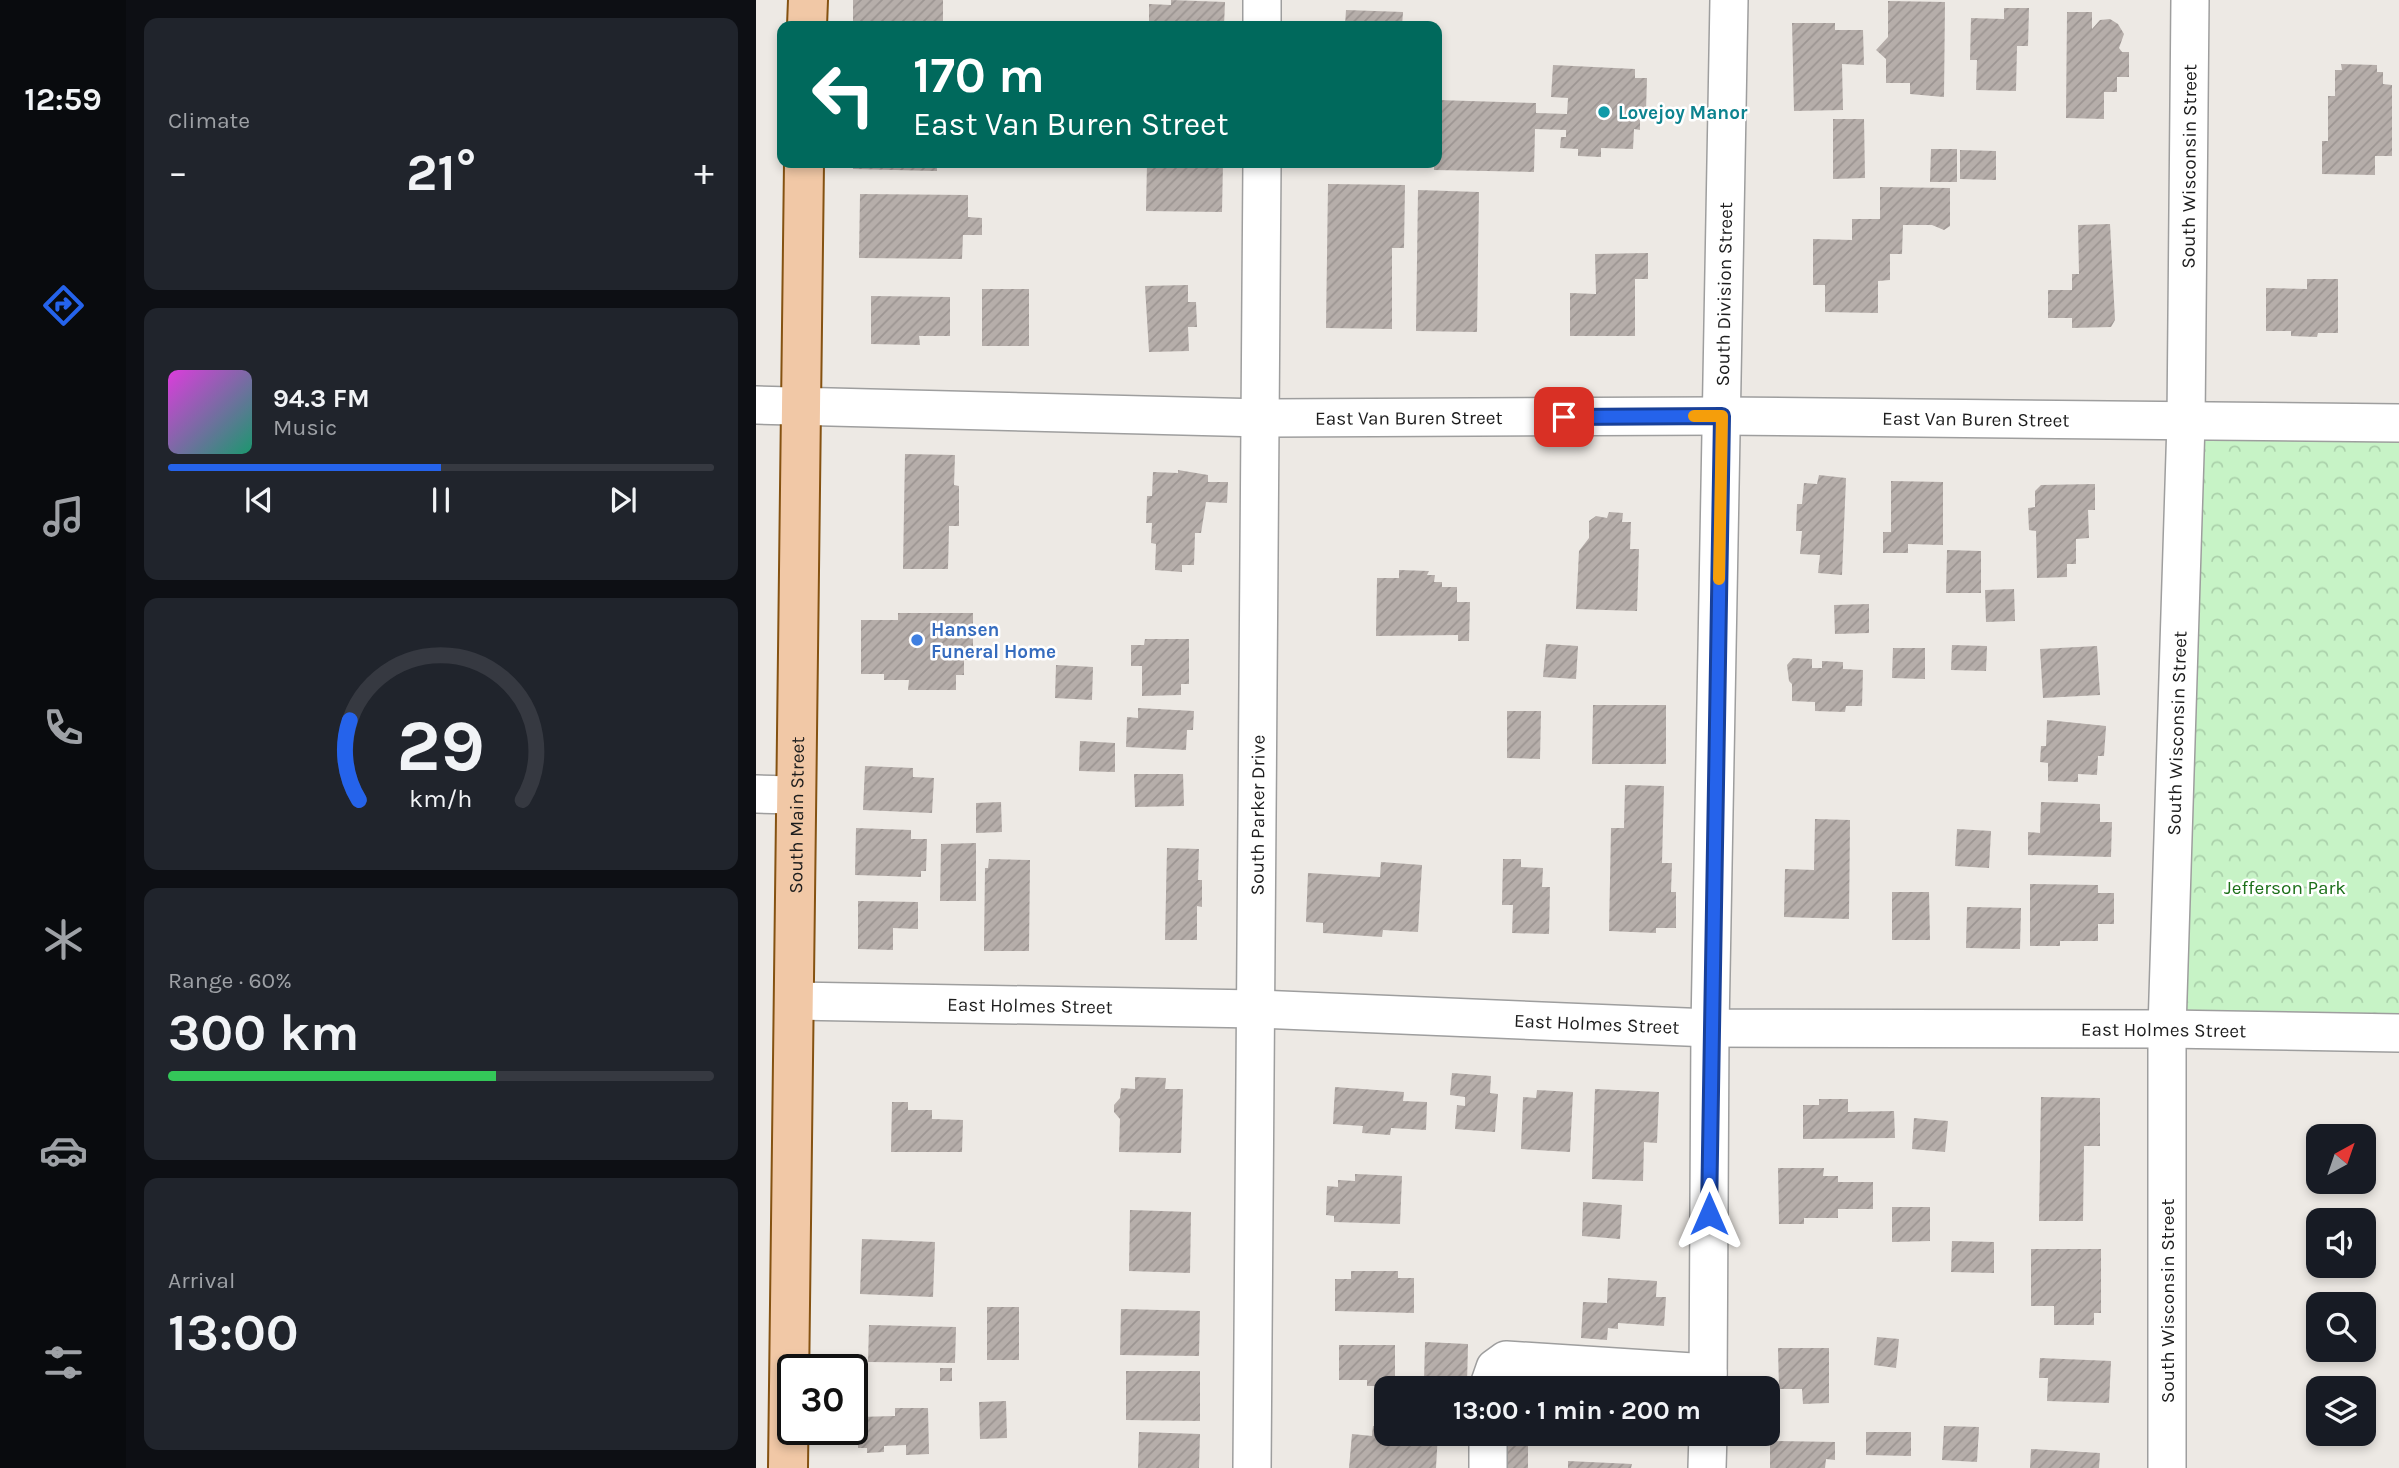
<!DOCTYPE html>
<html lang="en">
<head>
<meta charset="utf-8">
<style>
  body { margin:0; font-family:Karla,sans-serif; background:#20242c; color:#f1f3f6; height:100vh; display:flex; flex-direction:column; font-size:26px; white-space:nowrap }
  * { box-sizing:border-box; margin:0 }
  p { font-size:23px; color:#9ea1a6 }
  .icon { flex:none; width:38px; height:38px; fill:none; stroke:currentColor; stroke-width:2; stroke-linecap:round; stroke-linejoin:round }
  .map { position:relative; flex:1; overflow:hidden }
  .panel { display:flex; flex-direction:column; gap:18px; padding:18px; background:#0d0f14; width:630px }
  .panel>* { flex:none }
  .guide { position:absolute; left:21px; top:21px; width:665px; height:147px; border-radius:14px; box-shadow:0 4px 10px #0003; background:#00695c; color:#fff; overflow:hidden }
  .needle { width:46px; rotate:40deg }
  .buttons { position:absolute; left:1550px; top:1124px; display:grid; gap:14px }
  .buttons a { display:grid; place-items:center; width:70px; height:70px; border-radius:14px; background:#171b24; box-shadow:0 4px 10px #0003; font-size:35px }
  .speed { position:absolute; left:21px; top:1354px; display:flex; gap:14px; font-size:35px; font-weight:700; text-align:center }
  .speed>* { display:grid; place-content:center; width:91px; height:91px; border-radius:50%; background:#171b24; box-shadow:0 4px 10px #0003; line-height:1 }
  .speed .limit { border:4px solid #111; border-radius:10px; background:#fff; color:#111 }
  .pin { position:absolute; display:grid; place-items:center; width:60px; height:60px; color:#fff; margin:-30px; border-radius:14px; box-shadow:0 4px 10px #0006 }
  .me { position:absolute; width:77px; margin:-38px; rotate:0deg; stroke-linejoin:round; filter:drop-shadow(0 0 5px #0008) }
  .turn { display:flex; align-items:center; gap:24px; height:147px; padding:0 21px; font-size:32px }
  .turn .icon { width:91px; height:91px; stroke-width:2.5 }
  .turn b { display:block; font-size:49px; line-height:60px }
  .big { font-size:52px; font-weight:700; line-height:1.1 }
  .panel .widget { flex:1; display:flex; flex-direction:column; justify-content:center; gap:10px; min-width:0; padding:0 24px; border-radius:14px; background:#20242c }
  .panel .dial { align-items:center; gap:0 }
  .dial svg { height:182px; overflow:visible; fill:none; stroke:#363941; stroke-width:7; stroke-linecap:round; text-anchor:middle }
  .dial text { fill:#f1f3f6; stroke:none }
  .song { display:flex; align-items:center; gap:21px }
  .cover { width:84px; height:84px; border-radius:10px; background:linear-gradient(135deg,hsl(300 70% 55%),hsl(160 70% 35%)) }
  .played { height:7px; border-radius:4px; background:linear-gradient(90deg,#2563eb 50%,#363941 50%) }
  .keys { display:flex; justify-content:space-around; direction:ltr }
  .heat { display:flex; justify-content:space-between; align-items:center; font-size:38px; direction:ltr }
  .charge { height:10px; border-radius:5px; background:linear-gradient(90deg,#34c759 60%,#363941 0) }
  .trip { position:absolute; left:618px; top:1376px; width:406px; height:70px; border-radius:14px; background:#171b24; box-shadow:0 4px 10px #0003; font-weight:700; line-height:70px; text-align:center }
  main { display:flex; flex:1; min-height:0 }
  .dock { display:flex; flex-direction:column; width:126px; justify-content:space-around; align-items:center; background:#090b0e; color:#9ea1a6 }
  .dock .icon { width:49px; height:49px }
  .dock .current { color:#2563eb }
  .dock b { font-size:32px; color:#f1f3f6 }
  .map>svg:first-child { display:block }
  .park { fill:url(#park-crowns) }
  .building { fill:url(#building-hatch) }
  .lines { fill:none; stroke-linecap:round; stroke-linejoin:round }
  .minor-casing { stroke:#9e9e9e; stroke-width:40 }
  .major-casing { stroke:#855211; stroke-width:42 }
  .minor { stroke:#fff; stroke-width:37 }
  .major { stroke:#f1c8a6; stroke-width:38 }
  .route-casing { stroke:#184099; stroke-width:18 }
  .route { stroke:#2563eb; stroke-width:12 }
  .slow { stroke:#f59e0b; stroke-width:12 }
  .culture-dot { fill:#0f9aa8; stroke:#fff; stroke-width:2.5 }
  .shop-dot { fill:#3f7fe0; stroke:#fff; stroke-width:2.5 }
  .labels { text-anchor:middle; stroke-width:5; stroke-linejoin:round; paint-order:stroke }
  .culture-label { font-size:19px; font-weight:bold; fill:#0d838f; stroke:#fff; text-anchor:start }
  .street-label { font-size:19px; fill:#1d1d1d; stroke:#fff }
  .shop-label { font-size:19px; font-weight:bold; fill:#366cbe; stroke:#fff; text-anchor:start }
  .park-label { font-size:19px; fill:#1b6f18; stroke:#fff }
</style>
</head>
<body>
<main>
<nav class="dock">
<b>12:59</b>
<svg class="icon current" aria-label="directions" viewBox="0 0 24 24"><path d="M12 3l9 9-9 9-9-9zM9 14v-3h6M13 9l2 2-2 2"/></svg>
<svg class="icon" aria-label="music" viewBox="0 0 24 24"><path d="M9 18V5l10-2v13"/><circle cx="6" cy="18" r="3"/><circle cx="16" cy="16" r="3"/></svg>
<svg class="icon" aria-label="phone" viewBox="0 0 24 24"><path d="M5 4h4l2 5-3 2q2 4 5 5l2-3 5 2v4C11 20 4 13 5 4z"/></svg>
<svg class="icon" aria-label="climate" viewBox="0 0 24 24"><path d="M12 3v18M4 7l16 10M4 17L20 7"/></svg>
<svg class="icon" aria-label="car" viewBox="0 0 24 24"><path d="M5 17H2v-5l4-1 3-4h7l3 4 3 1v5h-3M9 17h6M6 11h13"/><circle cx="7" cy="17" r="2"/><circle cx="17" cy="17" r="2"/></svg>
<svg class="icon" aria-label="filters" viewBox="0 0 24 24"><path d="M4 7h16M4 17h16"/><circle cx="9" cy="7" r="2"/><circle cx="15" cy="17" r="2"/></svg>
</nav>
<section class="panel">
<div class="widget"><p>Climate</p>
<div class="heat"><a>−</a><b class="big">21°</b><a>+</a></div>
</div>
<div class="widget">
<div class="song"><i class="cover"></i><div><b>94.3 FM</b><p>Music</p></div></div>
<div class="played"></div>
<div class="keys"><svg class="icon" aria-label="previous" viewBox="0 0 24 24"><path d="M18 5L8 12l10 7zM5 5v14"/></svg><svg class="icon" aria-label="pause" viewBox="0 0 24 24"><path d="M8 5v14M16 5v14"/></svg><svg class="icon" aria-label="next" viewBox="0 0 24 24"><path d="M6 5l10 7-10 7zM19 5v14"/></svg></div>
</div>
<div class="widget dial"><svg viewBox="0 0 100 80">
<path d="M14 69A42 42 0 1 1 86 69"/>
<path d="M14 69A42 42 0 0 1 10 34" stroke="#2563eb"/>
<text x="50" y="56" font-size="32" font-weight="700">29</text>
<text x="50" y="72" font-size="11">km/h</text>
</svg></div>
<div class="widget"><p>Range · 60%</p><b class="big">300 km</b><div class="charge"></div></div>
<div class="widget"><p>Arrival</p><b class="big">13:00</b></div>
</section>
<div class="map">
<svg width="1643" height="1468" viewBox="0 0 1643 1468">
  <defs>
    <pattern id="park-crowns" width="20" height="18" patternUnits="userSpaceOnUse" patternTransform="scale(1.75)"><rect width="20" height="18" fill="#c7f3c6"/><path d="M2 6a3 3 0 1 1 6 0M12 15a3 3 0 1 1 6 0" fill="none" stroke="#aad0aa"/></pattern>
    <pattern id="building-hatch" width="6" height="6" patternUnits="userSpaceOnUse" patternTransform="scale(1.75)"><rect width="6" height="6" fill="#b6aeaa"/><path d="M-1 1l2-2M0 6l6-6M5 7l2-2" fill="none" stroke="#9c9592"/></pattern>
  </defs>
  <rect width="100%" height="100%" fill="#ede9e4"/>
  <polygon class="park" points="1430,422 1643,423 1643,1033 1411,1029"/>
  <g class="building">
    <rect x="97" y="0" width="90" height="26"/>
    <polygon points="415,0 469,2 468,26 393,26 393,4 415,5"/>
    <polygon points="1132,1 1189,2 1188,97 1154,94 1154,83 1130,83 1130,59 1120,50 1132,37"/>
    <polygon points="1248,8 1273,8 1272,46 1261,46 1260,91 1220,90 1221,60 1214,60 1215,18 1248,19"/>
    <polygon points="590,10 647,12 646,26 589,26"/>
    <polygon points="1311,12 1336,12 1336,29 1344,20 1354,19 1362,24 1368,34 1363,48 1366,52 1373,52 1373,77 1361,77 1361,92 1348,92 1348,119 1310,118"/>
    <polygon points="1036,23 1079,23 1079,30 1107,30 1108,65 1086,64 1087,110 1038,111"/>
    <polygon points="1585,64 1621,65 1621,72 1627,72 1627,84 1636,85 1636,156 1619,156 1619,175 1566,174 1566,141 1572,141 1572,96 1579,96 1579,70 1586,70"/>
    <polygon points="797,65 879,69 879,78 891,78 890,110 884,110 884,130 878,129 877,149 845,148 845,157 822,156 822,149 804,148 805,137 810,137 810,130 779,129 778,172 678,170 678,163 681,163 681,100 780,103 780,113 811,114 812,98 795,97"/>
    <polygon points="1077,119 1108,119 1109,178 1077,179"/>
    <polygon points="1175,149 1201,149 1201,182 1174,182"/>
    <polygon points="1204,150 1240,151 1240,180 1204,179"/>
    <polygon points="97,163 188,163 188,166 181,166 181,171 97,169"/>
    <polygon points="391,163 467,163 466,212 390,211"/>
    <polygon points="572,184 649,185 648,248 636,248 636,329 570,328"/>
    <polygon points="1124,187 1194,188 1194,226 1188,230 1176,225 1147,225 1146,254 1134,254 1134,280 1122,281 1122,313 1069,312 1069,285 1057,285 1057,239 1096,240 1096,219 1124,219"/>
    <polygon points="662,190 723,192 721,332 660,331"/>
    <polygon points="104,194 212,195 212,217 226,218 226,235 207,235 206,259 103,258"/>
    <polygon points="1354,224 1359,320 1355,327 1316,328 1316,318 1292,318 1292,290 1316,290 1316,274 1323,274 1322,225"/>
    <polygon points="892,253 892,279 879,279 879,336 814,336 814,293 840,294 839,254"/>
    <polygon points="1551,279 1582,279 1582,333 1562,333 1561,337 1535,336 1535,331 1510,331 1510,288 1551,289"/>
    <polygon points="432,285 432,302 440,302 441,327 432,327 433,351 393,352 389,286"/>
    <rect x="226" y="289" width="47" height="57"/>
    <polygon points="115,296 194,297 194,336 163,336 164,345 115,344"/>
    <polygon points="149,454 199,455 198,485 203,486 203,526 193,526 192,569 147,569"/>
    <polygon points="422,470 452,475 452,482 472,482 471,503 450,502 445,533 439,533 438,565 426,565 426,572 399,570 400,544 395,543 396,523 390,523 391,496 396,496 397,472 422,473"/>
    <polygon points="1063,475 1090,478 1086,575 1062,573 1064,555 1044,554 1046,531 1040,531 1041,504 1046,504 1048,483 1061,484"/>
    <polygon points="1135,481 1187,482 1187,545 1152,544 1152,553 1127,553 1127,532 1135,532"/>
    <polygon points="1339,484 1339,510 1332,510 1333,538 1320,539 1320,564 1311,564 1311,577 1281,578 1280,531 1273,530 1272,508 1279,507 1279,491 1285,485"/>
    <polygon points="853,512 867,513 866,522 875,522 874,549 883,549 881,611 820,609 823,551 833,538 833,521 840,516 851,518"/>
    <polygon points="1191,550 1225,551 1225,593 1190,593"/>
    <polygon points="643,570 673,571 671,575 679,575 678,582 686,582 686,587 701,587 701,602 714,602 713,641 702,641 702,635 620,636 621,578 643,578"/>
    <polygon points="1258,589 1259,621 1230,622 1229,590"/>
    <polygon points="1113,604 1113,633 1079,634 1078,605"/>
    <polygon points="142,613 217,613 217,660 208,660 208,675 200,675 200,690 152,690 153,680 128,680 128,674 105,674 105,620 142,620"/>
    <polygon points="389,639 433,639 433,684 425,684 425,695 386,696 386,666 375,666 375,645 388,645"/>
    <polygon points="790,644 822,646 820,679 787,677"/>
    <polygon points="1196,645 1231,646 1230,671 1195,670"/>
    <polygon points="1341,646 1344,695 1287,698 1284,649"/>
    <polygon points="1137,648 1169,648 1169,679 1136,678"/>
    <polygon points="1037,658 1056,659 1056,668 1066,668 1066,661 1087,662 1087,669 1107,670 1106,706 1090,706 1089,712 1059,711 1059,702 1036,701 1036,684 1033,681 1031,665"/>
    <polygon points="300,665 337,667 336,700 299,698"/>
    <polygon points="837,705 910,705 910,764 836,764"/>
    <polygon points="382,708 438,711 437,730 431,730 430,750 370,747 371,717 382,718"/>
    <polygon points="751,711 785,711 784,759 751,758"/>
    <polygon points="1291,720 1350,726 1348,756 1342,756 1341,775 1322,774 1322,782 1292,781 1292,763 1284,762 1285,746 1290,746"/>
    <polygon points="324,741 359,743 359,772 323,771"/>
    <polygon points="109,766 157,768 157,777 178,778 176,813 107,810"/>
    <polygon points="378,774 427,774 428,806 379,807"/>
    <polygon points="869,785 908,786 906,863 916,863 915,892 920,892 920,928 900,928 900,933 853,931 855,828 868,828"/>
    <polygon points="245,802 246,832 220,833 220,803"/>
    <polygon points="1285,802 1344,804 1344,822 1356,822 1355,857 1272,855 1272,832 1284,833"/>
    <polygon points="1059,819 1094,820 1093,919 1028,917 1029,869 1058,870"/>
    <polygon points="100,828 155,830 155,839 171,839 170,871 165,871 165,877 99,875"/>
    <polygon points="1201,829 1235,831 1233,868 1199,866"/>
    <polygon points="220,843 220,901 184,901 185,844"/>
    <polygon points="411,848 443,849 442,880 446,880 446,907 441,906 441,940 409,940"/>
    <polygon points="233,859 274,860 273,951 228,951 229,868 232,868"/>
    <polygon points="747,859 765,859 765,867 787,868 786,887 794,887 793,934 756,933 757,905 746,905"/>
    <polygon points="625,862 666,865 662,932 627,930 626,937 567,933 567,923 550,922 552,873 624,877"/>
    <polygon points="1274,884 1342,885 1342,893 1358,893 1358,924 1342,924 1342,941 1304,941 1304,946 1274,946"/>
    <polygon points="1136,892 1173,892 1174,940 1136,940"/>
    <polygon points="102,901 162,902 162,929 137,928 137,950 102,949"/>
    <polygon points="1211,907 1265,908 1264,949 1210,948"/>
    <polygon points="696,1073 735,1076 734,1093 742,1094 739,1132 699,1129 701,1105 709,1106 709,1097 694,1095"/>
    <polygon points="379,1077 410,1078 409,1089 427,1089 425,1153 363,1152 364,1119 358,1112 358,1105 364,1098 365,1088 379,1089"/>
    <polygon points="579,1087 648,1092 647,1101 671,1102 670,1130 635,1128 634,1135 606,1133 607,1126 577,1124"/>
    <polygon points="839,1089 903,1092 901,1143 888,1142 887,1181 836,1179"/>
    <polygon points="781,1090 817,1092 814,1152 765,1149 767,1097 780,1098"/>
    <polygon points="1285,1097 1344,1098 1344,1146 1328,1146 1327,1221 1283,1221"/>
    <polygon points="1063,1099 1092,1099 1092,1112 1138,1111 1139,1138 1047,1139 1047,1105 1063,1105"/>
    <polygon points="136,1102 152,1102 152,1110 176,1110 176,1119 207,1120 206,1152 135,1152"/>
    <polygon points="1158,1118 1192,1121 1189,1152 1156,1149"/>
    <polygon points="1022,1168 1068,1168 1067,1176 1082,1176 1082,1182 1117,1182 1117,1209 1082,1209 1082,1218 1048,1218 1048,1224 1023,1224"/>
    <polygon points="599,1174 646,1176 644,1224 578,1222 578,1216 570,1215 571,1186 582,1187 582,1180 599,1181"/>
    <polygon points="827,1202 866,1205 864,1239 826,1236"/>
    <polygon points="1136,1207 1174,1207 1174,1241 1136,1242"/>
    <polygon points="374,1210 435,1212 434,1273 373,1271"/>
    <polygon points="106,1239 179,1242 177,1297 104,1294"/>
    <polygon points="1196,1241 1238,1242 1238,1273 1195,1272"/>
    <polygon points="1275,1249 1345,1249 1345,1313 1338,1313 1338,1325 1298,1325 1298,1306 1275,1306"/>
    <polygon points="595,1271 642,1271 642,1278 658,1278 658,1313 579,1311 579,1279 595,1279"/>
    <polygon points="852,1278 901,1281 900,1297 910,1297 908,1326 862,1323 862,1329 852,1328 851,1340 825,1338 827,1302 851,1303"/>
    <rect x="231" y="1307" width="32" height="53"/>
    <polygon points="365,1309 444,1311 443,1356 364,1355"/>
    <polygon points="113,1325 200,1327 199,1363 112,1362"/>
    <polygon points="1121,1337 1143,1339 1140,1368 1118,1365"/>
    <polygon points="669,1342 712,1344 711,1383 668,1382"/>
    <polygon points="583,1345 639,1345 639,1386 611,1386 611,1380 583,1380"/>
    <polygon points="1022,1348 1073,1348 1073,1403 1047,1404 1046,1389 1023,1389"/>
    <polygon points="1284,1358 1355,1361 1353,1403 1291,1401 1292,1378 1283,1378"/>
    <rect x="184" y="1368" width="12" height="13"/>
    <polygon points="370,1371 444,1371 444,1421 370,1420"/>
    <polygon points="746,1380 778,1382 778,1388 745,1388"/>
    <polygon points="250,1401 251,1438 224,1439 223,1402"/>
    <polygon points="139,1408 172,1408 173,1454 150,1455 150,1445 128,1446 128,1452 111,1453 111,1448 102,1448 102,1417 139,1416"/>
    <polygon points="617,1426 630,1427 630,1433 682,1433 680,1468 593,1468 596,1434 616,1436"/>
    <polygon points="1188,1426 1223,1427 1221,1462 1186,1460"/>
    <polygon points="383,1432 444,1434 443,1468 382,1468"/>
    <polygon points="1110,1432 1155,1432 1155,1456 1110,1455"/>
    <polygon points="1014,1441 1079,1442 1079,1460 1070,1459 1069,1468 1014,1468"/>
    <rect x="740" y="1446" width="32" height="22"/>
    <polygon points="1275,1449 1344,1453 1343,1468 1274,1468"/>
    <polygon points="812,1461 876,1464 875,1468 812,1468"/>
  </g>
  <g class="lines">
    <g class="minor-casing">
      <g id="minor">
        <polyline points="506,26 506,0"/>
        <path id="s1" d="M0,405L506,418L966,416L1643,423"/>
        <polyline points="0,794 38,795"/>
        <path id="s2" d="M38,1001L500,1009L954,1028L1411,1029L1643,1033"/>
        <polyline points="732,1388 739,1368 750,1360 952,1373"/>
        <path id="s3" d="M952,1388L954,1028L973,0"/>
        <path id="s4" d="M496,1468L506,163"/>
        <polyline points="732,1468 732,1433"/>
        <polyline points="951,1468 952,1433"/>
        <path id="s5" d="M1411,1468V1029L1430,422L1434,0"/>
      </g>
    </g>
    <g class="major-casing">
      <g id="major">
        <polyline points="51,26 52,0"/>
        <path id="s6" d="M32,1468L48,163"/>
      </g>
    </g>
    <use href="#minor" class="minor"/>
    <use href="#major" class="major"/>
  </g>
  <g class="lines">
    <g class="route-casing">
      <polyline id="route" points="808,417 966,416 953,1214"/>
    </g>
    <use href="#route" class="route"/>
    <polyline class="slow" points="938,416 966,416 963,579"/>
  </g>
  <circle class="culture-dot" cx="848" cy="112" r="7"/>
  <circle class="shop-dot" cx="161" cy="640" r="7"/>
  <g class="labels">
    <g class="culture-label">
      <text x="862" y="119">Lovejoy Manor</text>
    </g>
    <g class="street-label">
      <text dy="7" stroke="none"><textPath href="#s5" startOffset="1302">South Wisconsin Street</textPath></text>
      <text dy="7" stroke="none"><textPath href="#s3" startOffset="1094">South Division Street</textPath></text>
      <text dy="7" stroke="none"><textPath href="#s1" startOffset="653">East Van Buren Street</textPath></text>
      <text dy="7" stroke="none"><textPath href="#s1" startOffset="1220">East Van Buren Street</textPath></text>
      <text dy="7" stroke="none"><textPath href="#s5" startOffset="735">South Wisconsin Street</textPath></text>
      <text dy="7" stroke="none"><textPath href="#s6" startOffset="653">South Main Street</textPath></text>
      <text dy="7" stroke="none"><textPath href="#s4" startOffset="653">South Parker Drive</textPath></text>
      <text dy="7" stroke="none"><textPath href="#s2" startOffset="236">East Holmes Street</textPath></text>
      <text dy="7" stroke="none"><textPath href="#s2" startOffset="803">East Holmes Street</textPath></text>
      <text dy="7" stroke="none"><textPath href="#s2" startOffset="1370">East Holmes Street</textPath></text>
      <text transform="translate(1411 1301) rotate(-90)" y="7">South Wisconsin Street</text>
    </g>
    <g class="shop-label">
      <text x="175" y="636">Hansen<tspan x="175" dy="22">Funeral Home</tspan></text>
    </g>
    <g class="park-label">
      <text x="1529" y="894">Jefferson Park</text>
    </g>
  </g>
</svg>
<div class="buttons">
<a><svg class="needle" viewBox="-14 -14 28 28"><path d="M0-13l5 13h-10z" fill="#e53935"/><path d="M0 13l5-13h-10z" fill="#9ea1a6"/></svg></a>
<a><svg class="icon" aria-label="sound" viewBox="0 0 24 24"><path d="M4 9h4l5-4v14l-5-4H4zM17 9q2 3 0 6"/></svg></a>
<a><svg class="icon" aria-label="search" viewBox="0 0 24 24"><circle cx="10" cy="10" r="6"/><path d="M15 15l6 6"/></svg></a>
<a><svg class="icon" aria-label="layers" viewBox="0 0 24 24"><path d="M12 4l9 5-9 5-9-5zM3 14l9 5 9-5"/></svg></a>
</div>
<div class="speed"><div class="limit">30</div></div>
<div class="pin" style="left:808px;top:417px;background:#d93025"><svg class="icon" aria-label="arrive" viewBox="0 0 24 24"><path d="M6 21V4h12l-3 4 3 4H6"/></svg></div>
<svg class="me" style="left:953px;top:1214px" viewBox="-20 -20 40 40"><path d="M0-17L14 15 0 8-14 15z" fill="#2563eb" stroke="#fff" stroke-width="4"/></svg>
<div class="trip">13:00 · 1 min · 200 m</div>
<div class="guide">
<div class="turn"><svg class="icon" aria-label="left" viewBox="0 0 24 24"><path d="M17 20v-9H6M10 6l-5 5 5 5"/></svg><div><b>170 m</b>East Van Buren Street</div></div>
</div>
</div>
</main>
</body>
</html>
